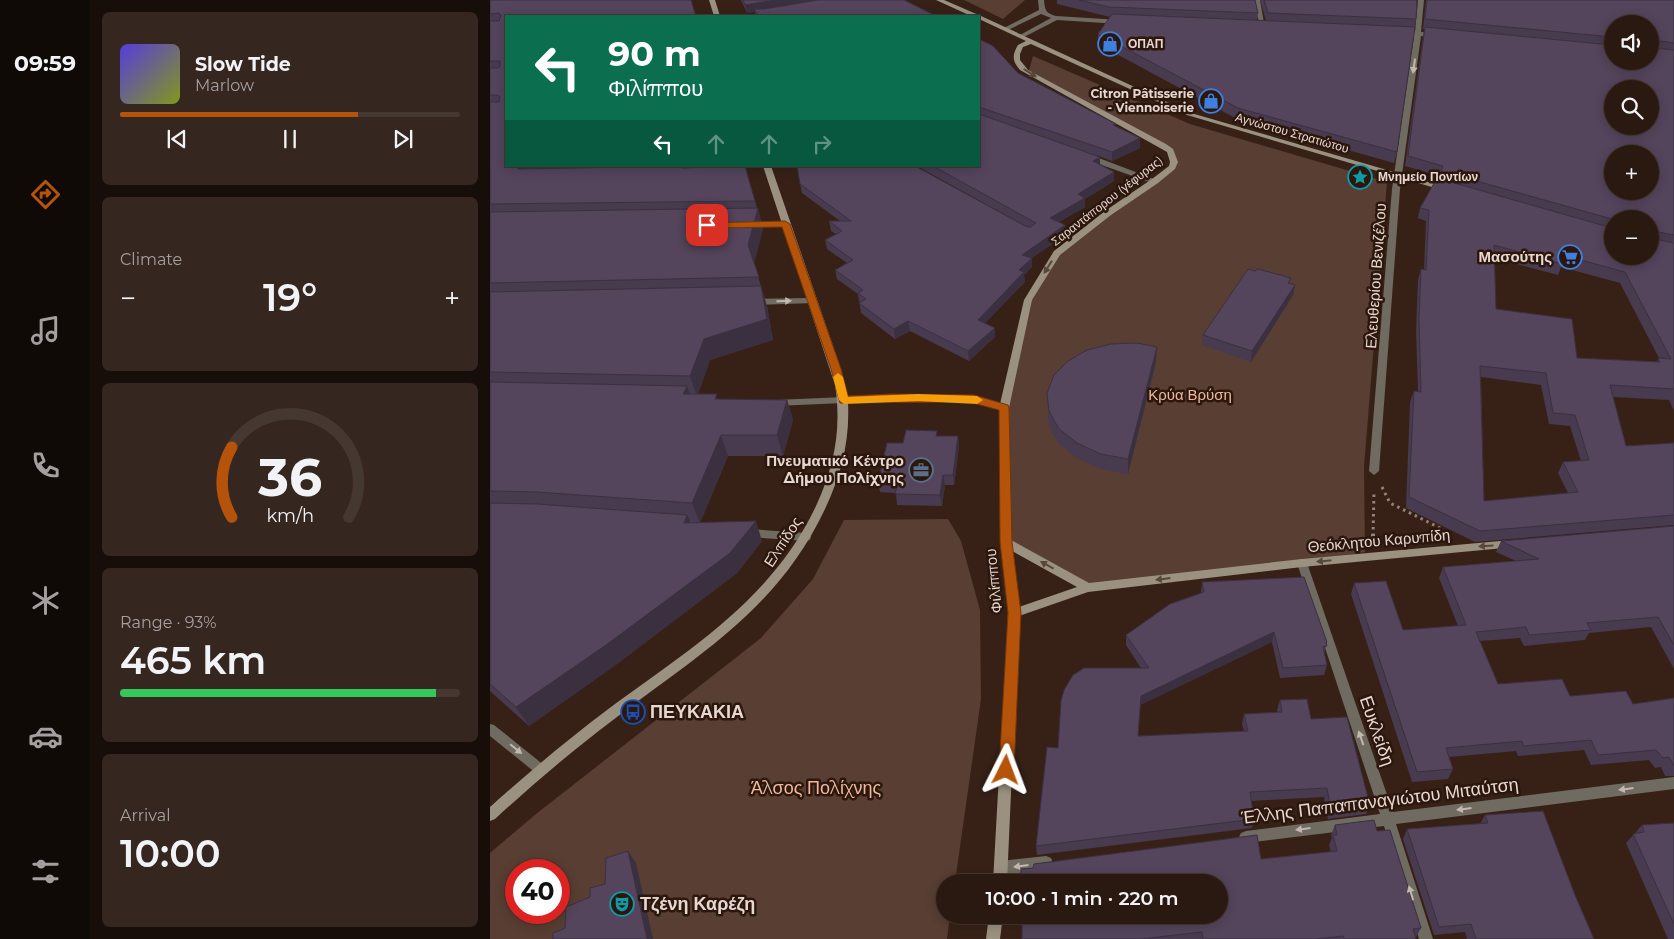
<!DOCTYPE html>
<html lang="en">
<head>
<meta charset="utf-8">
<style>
  body { margin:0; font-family:Montserrat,sans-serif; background:#35261f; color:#f1f3f6; height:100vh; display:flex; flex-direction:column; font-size:19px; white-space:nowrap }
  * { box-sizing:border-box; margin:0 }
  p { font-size:16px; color:#a5a09f }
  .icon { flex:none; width:28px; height:28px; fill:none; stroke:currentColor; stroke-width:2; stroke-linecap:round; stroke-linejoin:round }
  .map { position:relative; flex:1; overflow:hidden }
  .drawer { display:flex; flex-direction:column; gap:12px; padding:12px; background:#170e09; width:400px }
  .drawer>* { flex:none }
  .top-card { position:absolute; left:15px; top:15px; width:475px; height:152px; border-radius:0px; box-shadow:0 2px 12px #0003,0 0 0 1px #453831; background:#0b6e4f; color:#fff; overflow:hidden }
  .controls { position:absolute; left:1114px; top:15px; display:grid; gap:10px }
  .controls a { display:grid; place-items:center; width:55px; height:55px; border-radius:50%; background:#291911; box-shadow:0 2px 12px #0003,0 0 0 1px #453831; font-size:25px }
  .speed { position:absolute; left:15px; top:859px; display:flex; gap:10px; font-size:25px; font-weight:700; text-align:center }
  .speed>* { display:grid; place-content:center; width:65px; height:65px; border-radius:50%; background:#291911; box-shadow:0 2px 12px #0003,0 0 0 1px #453831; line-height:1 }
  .speed .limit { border:8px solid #d22; background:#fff; color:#111 }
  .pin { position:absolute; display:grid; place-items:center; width:42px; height:42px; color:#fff; margin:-21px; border-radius:10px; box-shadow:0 2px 8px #0006 }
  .me { position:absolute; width:55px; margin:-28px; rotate:3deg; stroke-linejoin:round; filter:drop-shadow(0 0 4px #0008) }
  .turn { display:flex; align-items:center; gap:18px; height:105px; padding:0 20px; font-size:22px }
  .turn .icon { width:65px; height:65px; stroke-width:2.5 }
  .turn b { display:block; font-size:35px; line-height:42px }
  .lanes { display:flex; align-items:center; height:48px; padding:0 20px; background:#0003; justify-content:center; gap:25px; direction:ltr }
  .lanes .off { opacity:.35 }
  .big { font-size:38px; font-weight:600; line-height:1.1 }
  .drawer .tile { flex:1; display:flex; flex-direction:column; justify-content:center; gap:8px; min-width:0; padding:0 18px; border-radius:8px; background:#35261f }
  .drawer .dial { align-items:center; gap:0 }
  .dial svg { height:130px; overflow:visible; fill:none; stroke:#453831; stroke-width:7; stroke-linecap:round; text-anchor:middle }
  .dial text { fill:#f1f3f6; stroke:none }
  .song { display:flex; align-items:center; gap:15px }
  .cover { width:60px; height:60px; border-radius:8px; background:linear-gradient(135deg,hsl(250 70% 55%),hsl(70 70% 35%)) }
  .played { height:5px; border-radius:2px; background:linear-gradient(90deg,#b45309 70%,#453831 70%) }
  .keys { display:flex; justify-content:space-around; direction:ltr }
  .heat { display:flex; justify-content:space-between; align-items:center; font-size:28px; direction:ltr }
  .charge { height:8px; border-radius:4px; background:linear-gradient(90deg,#34c759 93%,#453831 0) }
  .trip { position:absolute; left:446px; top:874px; width:292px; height:50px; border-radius:25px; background:#291911; box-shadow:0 2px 12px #0003,0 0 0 1px #453831; font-weight:600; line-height:50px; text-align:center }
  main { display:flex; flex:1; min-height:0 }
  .dock { display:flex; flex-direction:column; width:90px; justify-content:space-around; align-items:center; background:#100a07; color:#a5a09f }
  .dock .icon { width:35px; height:35px }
  .dock .current { color:#b45309 }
  .dock b { font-size:22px; color:#f1f3f6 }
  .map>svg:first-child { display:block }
  .green { fill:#583e33; fill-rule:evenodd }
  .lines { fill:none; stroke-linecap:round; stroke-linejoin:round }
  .path-far1 { stroke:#95837b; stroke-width:3; stroke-dasharray:2.5 4; stroke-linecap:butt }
  .path { stroke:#95837b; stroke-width:4; stroke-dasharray:3 4.5; stroke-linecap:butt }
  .street { fill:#706b60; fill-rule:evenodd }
  .secondary { fill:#9a9180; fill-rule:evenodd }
  .wall { fill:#483a4f; fill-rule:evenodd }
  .shaded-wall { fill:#3b3040 }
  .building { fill:#54445c; stroke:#3b3040; fill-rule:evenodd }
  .oneway { fill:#c3b7ae }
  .oneway2 { fill:#58483b }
  .route { fill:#b45309; stroke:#753606 }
  .slow { fill:#f59e0b }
  .labels { text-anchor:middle; stroke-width:5; stroke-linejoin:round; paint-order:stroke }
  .far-poi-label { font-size:12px; font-weight:bold; fill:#e6d7d0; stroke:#2c170d; text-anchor:start }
  .far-street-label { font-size:12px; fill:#e6d7d0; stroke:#2c170d }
  .poi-label { font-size:15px; font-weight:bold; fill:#e6d7d0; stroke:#2c170d; text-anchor:end }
  .street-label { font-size:15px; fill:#e6d7d0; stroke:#2c170d }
  .park-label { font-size:15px; fill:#eeb79e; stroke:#2c170d }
  .near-poi-label { font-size:18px; font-weight:bold; fill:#e6d7d0; stroke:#2c170d; text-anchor:start }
  .near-street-label { font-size:18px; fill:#e6d7d0; stroke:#2c170d }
  .near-park-label { font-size:18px; fill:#eeb79e; stroke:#2c170d }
</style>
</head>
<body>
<main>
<nav class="dock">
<b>09:59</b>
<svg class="icon current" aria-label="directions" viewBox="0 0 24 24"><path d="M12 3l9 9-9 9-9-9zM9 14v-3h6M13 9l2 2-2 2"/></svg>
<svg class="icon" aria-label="music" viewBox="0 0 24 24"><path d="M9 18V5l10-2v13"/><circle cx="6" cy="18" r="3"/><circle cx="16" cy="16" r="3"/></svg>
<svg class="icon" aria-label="phone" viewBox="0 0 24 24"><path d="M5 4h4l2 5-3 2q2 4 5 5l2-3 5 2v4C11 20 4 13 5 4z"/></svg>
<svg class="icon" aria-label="climate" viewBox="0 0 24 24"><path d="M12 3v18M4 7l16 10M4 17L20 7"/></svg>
<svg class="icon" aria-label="car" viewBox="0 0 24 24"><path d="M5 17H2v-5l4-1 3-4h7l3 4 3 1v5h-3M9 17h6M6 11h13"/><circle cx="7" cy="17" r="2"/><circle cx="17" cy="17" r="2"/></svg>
<svg class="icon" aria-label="filters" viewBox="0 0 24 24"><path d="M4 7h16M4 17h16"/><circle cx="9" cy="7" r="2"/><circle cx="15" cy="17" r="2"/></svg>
</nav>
<section class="drawer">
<div class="tile">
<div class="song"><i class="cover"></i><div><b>Slow Tide</b><p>Marlow</p></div></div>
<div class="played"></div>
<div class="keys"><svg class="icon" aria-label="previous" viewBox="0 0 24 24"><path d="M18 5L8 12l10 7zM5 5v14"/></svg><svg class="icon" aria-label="pause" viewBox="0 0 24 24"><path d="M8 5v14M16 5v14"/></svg><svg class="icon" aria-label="next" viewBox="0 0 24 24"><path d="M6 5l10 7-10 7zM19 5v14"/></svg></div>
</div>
<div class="tile"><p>Climate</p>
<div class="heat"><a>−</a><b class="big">19°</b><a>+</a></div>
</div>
<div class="tile dial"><svg viewBox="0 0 100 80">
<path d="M14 69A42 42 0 1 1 86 69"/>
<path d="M14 69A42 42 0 0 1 14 26" stroke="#b45309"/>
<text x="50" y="56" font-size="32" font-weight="700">36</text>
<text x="50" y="72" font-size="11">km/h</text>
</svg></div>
<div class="tile"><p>Range · 93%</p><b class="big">465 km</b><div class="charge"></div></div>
<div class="tile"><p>Arrival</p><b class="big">10:00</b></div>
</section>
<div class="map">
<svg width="1184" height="939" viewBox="0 0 1184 939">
  <rect width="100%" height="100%" fill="#372117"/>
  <g class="green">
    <polygon points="474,0 535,0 513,19"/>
    <polygon points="543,56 700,124 897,182 874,467 875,552 812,563 598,588 516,542 514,408 538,300 567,253 665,181 684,162 673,146 538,74"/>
    <path d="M458,519L471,541L490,610L491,699L465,882H455V915H460L457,939H0V853L46,814L271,638L323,579L354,520ZM26,870H69V912H26Z"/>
  </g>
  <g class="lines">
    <g class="path-far1">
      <polyline points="892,487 900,503 952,529"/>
      <polyline points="883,536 884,491"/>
    </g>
    <polyline class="path" points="883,537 883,534"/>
    <g class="street">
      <path d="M548,0H554C555,11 556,13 566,16L630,20L633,22L630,24L567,20L534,37H530V35L561,18L551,14L518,30H514V28L549,10Z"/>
      <polygon points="764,0 770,0 775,29 770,28"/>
      <polygon points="928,0 934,0 931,32 947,33 950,35 947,37 931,36 910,189 889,471 884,475 879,471 902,189 924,36 912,35 909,33 912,31 925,32"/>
      <polygon points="595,155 601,155 669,181 665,183 662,183 595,159"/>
      <polygon points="295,222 299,224 298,226 259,227 255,225 259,223"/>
      <polygon points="321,298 324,299 325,301 324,303 263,305 259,302 263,299"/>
      <polygon points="354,397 359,400 354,403 285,406 280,403 285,400"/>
      <polygon points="258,529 316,533 320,534 321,537 320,540 316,541 258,537 254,536 253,533 254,530"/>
      <polygon points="812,559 816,560 817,563 903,812 1184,777 1184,789 906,824 943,939 929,939 894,826 756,843 751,841 749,837 751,833 756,831 890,814 807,563 808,560"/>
      <polygon points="0,724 4,725 55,766 57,770 55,774 51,776 47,774 0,736"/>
      <polygon points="556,856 561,858 563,863 561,868 556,870 511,875 506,873 504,868 506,863 511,861"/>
    </g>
    <g class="secondary">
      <polygon points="219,0 225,0 230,16 224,16"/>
      <path d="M446,0H454L491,16L701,113L959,188L955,190H952L697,115L541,44L533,47L530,54V60L538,70L676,144L683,149L688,162L685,169L668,183L621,215L570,255L542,300L519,408L521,540L599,583L812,559L1021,540L1025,541L1026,544L1025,547L812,567L598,592L529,616L517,882H503L518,613L511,542L509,410L484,402L464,401L358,403C360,441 351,475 335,509C288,609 208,655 123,720C82,751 43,784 5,819L0,821V807C38,773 77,740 117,710C198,650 281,601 326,506C344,467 352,429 345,385L273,166H281L351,369L357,397L464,395L484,396L510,404L534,300L564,251L615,211L662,179L679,166L680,162L677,152L670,148L530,70C522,61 522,55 528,45L536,41L489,19V16H481ZM522,551L587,587L529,607Z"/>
      <polygon points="499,915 513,915 510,939 496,939"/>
    </g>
  </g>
  <g class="wall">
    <polygon points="0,0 16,16 16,166 36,166 36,168 194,166 194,168 265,201 273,228 264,263 277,306 283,340 220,360 208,394 228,399 297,400 303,420 293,456 238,456 210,523 272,541 247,573 127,664 39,726 0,691"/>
    <polygon points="251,0 414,0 446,16 265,16 265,12 257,13"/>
    <polygon points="567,0 765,0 768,13 767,20 776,21 770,0 927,0 926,19 907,152 904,163 747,119 608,44 608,34 620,17 567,4"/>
    <path d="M936,0H1184V411L1179,400L1123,397L1136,446L1184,443V525L985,542L916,508L920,402L924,391H928L926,331L928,280L931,269L934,270L936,221L928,218L930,208L949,178V176L915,166L933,37L934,29H933ZM1122,24L1160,61H1122ZM1122,219H1160L1122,256ZM1004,258L1068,275L1071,267L1130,283L1169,358L1167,362L1087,358L1006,309ZM991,377L1051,385L1059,424L1080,426L1091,461L1073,462L1068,473L1078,493L994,501Z"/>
    <polygon points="489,39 528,73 626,126 650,148 622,161 606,155 610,164 624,172 624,181 595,199 595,207 569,222 575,225 575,235 542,258 542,267 534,275 535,282 495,323 505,328 505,337 479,361 420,331 405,339 371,313 368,294 347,279 345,270 357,263 337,249 335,240 346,234 341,231 339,221 350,221 312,193 310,184 537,227 427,166 489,166"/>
    <polygon points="800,283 805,285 803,295 761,362 712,345 713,335"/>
    <polygon points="666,362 638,474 611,469 587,458 569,444 559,426 557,393"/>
    <polygon points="447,431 447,436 468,436 469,447 464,485 455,485 452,506 407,505 406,493 390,492 388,482 413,443"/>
    <polygon points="1184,526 1184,669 1161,627 1099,633 1095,640 1034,646 1030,638 990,641 1008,684 1080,696 1143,704 1184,698 1184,776 1175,776 1171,767 1165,768 1159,760 1101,765 1094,750 1028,756 1026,751 959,757 963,769 958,779 922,782 861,594 864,583 913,630 968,626 949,578 953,567 1026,561 1006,552 1011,541"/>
    <polygon points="712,582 837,642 834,654 837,665 834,675 790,678 782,642 650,705 648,736 754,731 752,724 754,714 788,712 787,710 790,700 821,719 880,805 876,814 838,819 834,797 761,801 764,819 762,828 547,855 546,846 568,748 651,668 636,645 636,635 711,593"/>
    <polygon points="995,815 1085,895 1104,939 977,939 975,932 944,935 913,839 917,829 990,824"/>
    <polygon points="1184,823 1184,939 1178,939 1136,843 1152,825"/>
    <polygon points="845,825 887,831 931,928 926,937 926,939 532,939 771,859 841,852 839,845 842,838 841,835"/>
  </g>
  <g class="shaded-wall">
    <polygon points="286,0 340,0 266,12 264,9 265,12 257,13 255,5"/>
    <polygon points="650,138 650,148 622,161 622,152"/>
    <polygon points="610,157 610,166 603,161"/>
    <polygon points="28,166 36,166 37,188 28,169"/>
    <polygon points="624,172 624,181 595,199 595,207 560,227 560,218 588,194"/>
    <polygon points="268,208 273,228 264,265 258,245"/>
    <polygon points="575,225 575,235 542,258 542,267 534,275 535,282 489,329 488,320 529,270 532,255"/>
    <polygon points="805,285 803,295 761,362 762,351"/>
    <polygon points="271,286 277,306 283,340 220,360 207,397 200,376 214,339"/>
    <polygon points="418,321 420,331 405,339 404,329"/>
    <polygon points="505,328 505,337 479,361 478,351"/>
    <polygon points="667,347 666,362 638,474 638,459"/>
    <polygon points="197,386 204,406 193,394"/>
    <polygon points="297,400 303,420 293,456 287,435"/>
    <polygon points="231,435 238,456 210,523 202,503"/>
    <polygon points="468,436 469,447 464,485 463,475"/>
    <polygon points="453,475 455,485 452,506 450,495"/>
    <polygon points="197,515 206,535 194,523"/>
    <polygon points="266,521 272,541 247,573 127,664 39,726 26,707"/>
    <polygon points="784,632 782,642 650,705 651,696"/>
    <polygon points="138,851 146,863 163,939 157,939"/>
  </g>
  <g class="building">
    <polygon points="0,0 201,0 205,13 206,16 16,16 16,166 28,166 28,169 193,166 192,168 255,166 265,201 0,204 0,102 9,102 10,97 8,95 0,95 0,68 8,68 10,66 10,61 0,61 0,21 9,21 11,15 9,13 0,14"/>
    <polygon points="253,0 286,0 255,5"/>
    <polygon points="328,0 414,0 446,16 269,16 264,9 274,9"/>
    <polygon points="589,0 765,0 768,13 619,7"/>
    <polygon points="774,0 927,0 926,19 778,13"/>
    <path d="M937,0H1184V43L1164,40L1162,46L1164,48L1184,50V235L1164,231L1165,239L1184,243V389L1120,385L1136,446L1184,443V515L990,531L919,497L924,391L931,392L929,320L931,269L936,270L939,210L930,208L947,178L1122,228V256H1160V219H1122L951,171L953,166L918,156L935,27L1122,45V61H1160V24H1122V37L935,19ZM1122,89H1160V126H1122ZM1122,154H1160V191H1122ZM1004,245L1072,264L1076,256L1135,272L1181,359L1168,358L1170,362L1087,358L1082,319L1006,309ZM990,366L1056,373L1063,413L1085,415L1099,460L1073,462L1088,492L994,501Z"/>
    <polygon points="622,14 925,27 907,152 748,108 608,34"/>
    <polygon points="489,39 503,46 528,73 626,124 623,125 650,138 622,152 489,107"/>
    <polygon points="489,114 610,157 603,161 624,172 588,194 595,198 560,218 575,225 532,255 542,258 529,270 534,272 488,320 505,328 478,351 418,321 404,329 369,303 376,299 368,293 373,290 345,270 363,260 335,240 352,231 339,221 361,221 310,184 307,166 425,166 537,227 541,227 546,223 443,166 489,166"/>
    <polygon points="268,208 258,245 269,277 0,283 0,212"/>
    <polygon points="758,269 765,271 768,269 801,278 798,283 805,285 762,351 713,335"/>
    <polygon points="271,286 277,319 214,339 200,376 0,372 0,292"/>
    <polygon points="647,343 667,347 638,459 611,454 587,443 569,429 559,411 557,393 564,375 578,361 597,350 621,344"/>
    <polygon points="0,382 197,386 193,394 227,394 225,399 297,400 287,435 231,435 202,503 47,492 0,491"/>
    <polygon points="416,430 447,431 446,436 468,436 463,475 453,475 450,495 405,494 408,482 388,482 397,443 413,443"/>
    <polygon points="0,503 47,504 197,515 194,523 266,521 240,553 116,645 26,707 0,684"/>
    <polygon points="1184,526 1184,645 1168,617 1097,623 1101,630 1039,635 1036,627 986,632 1008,684 1072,679 1080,696 1136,691 1143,704 1184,698 1184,766 1179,757 1173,758 1166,750 1108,755 1101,740 1033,746 1032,741 956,748 963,769 927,772 864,583 896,581 913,630 976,625 953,567 1049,559 1011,541"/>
    <polygon points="814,577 837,642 836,642 837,646 833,647 837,665 793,668 784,632 651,696 648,736 758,731 754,714 792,712 790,700 817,699 821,719 857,717 880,805 841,810 837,788 760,792 764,819 546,846 557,747 568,748 571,701 574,690 583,675 594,668 659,668 636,635 680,604 714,592 712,582"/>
    <polygon points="1053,811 1085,895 1104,939 986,939 981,924 949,927 917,829 998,823 995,815"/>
    <polygon points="884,820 887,831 900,830 931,928 923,929 926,939 854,939 853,936 826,939 713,939 712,932 650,939 532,939 532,915 730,915 730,882 531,882 531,869 543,868 544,864 767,835 771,859 847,851 843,835 847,835 845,825"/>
    <polygon points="1184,823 1184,924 1143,834 1154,832 1152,825"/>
    <polygon points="138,851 157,939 63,939 63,933 75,928 76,907 100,897 100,888 115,884 116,858"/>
  </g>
  <defs><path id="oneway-solid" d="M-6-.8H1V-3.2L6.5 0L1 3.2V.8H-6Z" transform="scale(1.25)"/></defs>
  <g class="oneway">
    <use href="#oneway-solid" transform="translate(924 66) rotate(98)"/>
    <use href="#oneway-solid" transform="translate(294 301) rotate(-1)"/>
    <use href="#oneway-solid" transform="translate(871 738) rotate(-109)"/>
    <use href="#oneway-solid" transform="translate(26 749) rotate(39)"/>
    <use href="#oneway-solid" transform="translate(1136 789) rotate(173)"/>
    <use href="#oneway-solid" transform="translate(974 809) rotate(173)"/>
    <use href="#oneway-solid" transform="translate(813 829) rotate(173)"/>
    <use href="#oneway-solid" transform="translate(531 866) rotate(173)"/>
    <use href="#oneway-solid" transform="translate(921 893) rotate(-107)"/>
  </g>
  <g class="oneway2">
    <use href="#oneway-solid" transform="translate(540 73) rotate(32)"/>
    <use href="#oneway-solid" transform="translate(558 267) rotate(122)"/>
    <use href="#oneway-solid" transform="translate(996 546) rotate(176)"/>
    <use href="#oneway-solid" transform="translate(834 561) rotate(174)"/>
    <use href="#oneway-solid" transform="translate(557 565) rotate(-151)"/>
    <use href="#oneway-solid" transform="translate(673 579) rotate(173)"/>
  </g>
  <polygon class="route" points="295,221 300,224 351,369 358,396 402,394 484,395 518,405 519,408 522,542 531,613 524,770 521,775 516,777 511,775 509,770 518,613 510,542 509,410 483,403 464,402 350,403 341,369 292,227 217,228 212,225 217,223"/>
  <polygon class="slow" points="348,373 353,377 358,397 428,394 487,396 493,400 487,404 428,401 354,404 349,400 343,377"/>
  <defs>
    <g id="shop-ring" transform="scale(1.25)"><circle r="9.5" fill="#2c170d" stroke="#3f7fe0" stroke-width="1.5"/><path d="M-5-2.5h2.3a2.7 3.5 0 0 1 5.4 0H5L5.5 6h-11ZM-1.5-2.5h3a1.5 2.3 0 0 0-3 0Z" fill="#3f7fe0"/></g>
    <g id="sight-ring" transform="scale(1.25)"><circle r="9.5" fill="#2c170d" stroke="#0f9aa8" stroke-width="1.5"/><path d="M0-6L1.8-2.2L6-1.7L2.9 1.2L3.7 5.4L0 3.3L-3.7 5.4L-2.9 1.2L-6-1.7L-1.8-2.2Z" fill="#0f9aa8"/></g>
    <g id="supermarket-ring" transform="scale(1.25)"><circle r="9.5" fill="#2c170d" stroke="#3f7fe0" stroke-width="1.5"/><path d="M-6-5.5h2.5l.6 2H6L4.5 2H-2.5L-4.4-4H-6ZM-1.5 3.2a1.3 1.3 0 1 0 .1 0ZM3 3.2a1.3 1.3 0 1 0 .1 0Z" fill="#3f7fe0"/></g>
    <g id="office-ring" transform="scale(1.25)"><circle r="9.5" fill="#2c170d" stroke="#5c6f8a" stroke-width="1.5"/><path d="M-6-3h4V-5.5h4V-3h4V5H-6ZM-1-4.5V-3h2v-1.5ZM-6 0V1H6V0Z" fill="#5c6f8a"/></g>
    <g id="bus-ring" transform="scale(1.25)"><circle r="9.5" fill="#2c170d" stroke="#1a4fb4" stroke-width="1.5"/><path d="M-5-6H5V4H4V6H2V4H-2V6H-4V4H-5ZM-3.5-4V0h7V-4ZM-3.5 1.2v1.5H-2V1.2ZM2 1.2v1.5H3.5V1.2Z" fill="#1a4fb4"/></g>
    <g id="theatre-ring" transform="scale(1.25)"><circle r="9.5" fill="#2c170d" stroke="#0f9aa8" stroke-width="1.5"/><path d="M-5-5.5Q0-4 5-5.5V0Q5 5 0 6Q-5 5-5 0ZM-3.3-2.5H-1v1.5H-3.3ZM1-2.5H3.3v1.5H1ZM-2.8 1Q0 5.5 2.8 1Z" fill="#0f9aa8"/></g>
  </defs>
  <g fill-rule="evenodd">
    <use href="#shop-ring" x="620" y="44"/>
    <use href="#shop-ring" x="721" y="101"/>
    <use href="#sight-ring" x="870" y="177"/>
    <use href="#supermarket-ring" x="1080" y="257"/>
    <use href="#office-ring" x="431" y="470"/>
    <use href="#bus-ring" x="143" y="712"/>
    <use href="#theatre-ring" x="132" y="904"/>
  </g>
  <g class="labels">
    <g class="far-poi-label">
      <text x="638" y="48">ΟΠΑΠ</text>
      <text x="704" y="98" text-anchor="end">Citron Pâtisserie<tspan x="704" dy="14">- Viennoiserie</tspan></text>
      <text x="888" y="181">Μνημείο Ποντίων</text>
    </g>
    <g class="far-street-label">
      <text transform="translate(802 133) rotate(16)" y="4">Αγνώστου Στρατιώτου</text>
      <text transform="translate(617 201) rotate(-38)" y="4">Σαραντάπορου (γέφυρας)</text>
    </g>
    <g class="poi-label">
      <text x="1062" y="262">Μασούτης</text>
      <text x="414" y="466">Πνευματικό Κέντρο<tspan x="414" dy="17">Δήμου Πολίχνης</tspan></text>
    </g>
    <g class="street-label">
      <text transform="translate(886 276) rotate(-86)" y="5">Ελευθερίου Βενιζέλου</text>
      <text transform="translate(889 541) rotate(-5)" y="5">Θεόκλητου Καρυπίδη</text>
      <text transform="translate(293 542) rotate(-57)" y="5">Ελπίδος</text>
      <text transform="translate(504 581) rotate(-96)" y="5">Φιλίππου</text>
    </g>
    <g class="park-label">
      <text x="700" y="400">Κρύα Βρύση</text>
    </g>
    <g class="near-poi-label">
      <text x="160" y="718">ΠΕΥΚΑΚΙΑ</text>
      <text x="150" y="910">Τζένη Καρέζη</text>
    </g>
    <g class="near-street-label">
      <text transform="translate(887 731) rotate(71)" y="6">Ευκλείδη</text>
      <text transform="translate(890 801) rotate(-7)" y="6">Έλλης Παπαπαναγιώτου Μιταύτση</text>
    </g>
    <g class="near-park-label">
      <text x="326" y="794">Άλσος Πολίχνης</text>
    </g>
  </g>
</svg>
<div class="controls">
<a><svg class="icon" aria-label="sound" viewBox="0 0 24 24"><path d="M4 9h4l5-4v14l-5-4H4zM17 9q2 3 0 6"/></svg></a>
<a><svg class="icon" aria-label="search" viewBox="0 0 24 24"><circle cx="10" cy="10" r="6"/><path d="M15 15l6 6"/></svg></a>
<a>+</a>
<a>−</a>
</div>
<div class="speed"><div class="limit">40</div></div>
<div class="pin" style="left:217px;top:225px;background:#d93025"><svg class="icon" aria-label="arrive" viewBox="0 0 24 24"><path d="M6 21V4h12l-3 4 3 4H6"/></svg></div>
<svg class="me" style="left:516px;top:770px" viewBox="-20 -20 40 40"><path d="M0-17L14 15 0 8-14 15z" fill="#b45309" stroke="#fff" stroke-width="4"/></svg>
<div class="trip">10:00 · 1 min · 220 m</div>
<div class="top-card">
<div class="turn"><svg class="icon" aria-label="left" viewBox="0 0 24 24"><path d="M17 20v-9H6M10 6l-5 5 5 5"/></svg><div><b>90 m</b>Φιλίππου</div></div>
<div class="lanes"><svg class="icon" aria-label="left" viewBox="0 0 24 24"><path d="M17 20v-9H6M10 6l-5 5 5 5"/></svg><svg class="icon off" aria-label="ahead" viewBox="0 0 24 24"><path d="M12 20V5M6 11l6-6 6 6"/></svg><svg class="icon off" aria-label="ahead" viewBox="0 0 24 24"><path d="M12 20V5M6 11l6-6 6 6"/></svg><svg class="icon off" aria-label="right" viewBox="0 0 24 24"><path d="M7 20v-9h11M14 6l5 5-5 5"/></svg></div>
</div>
</div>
</main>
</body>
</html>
